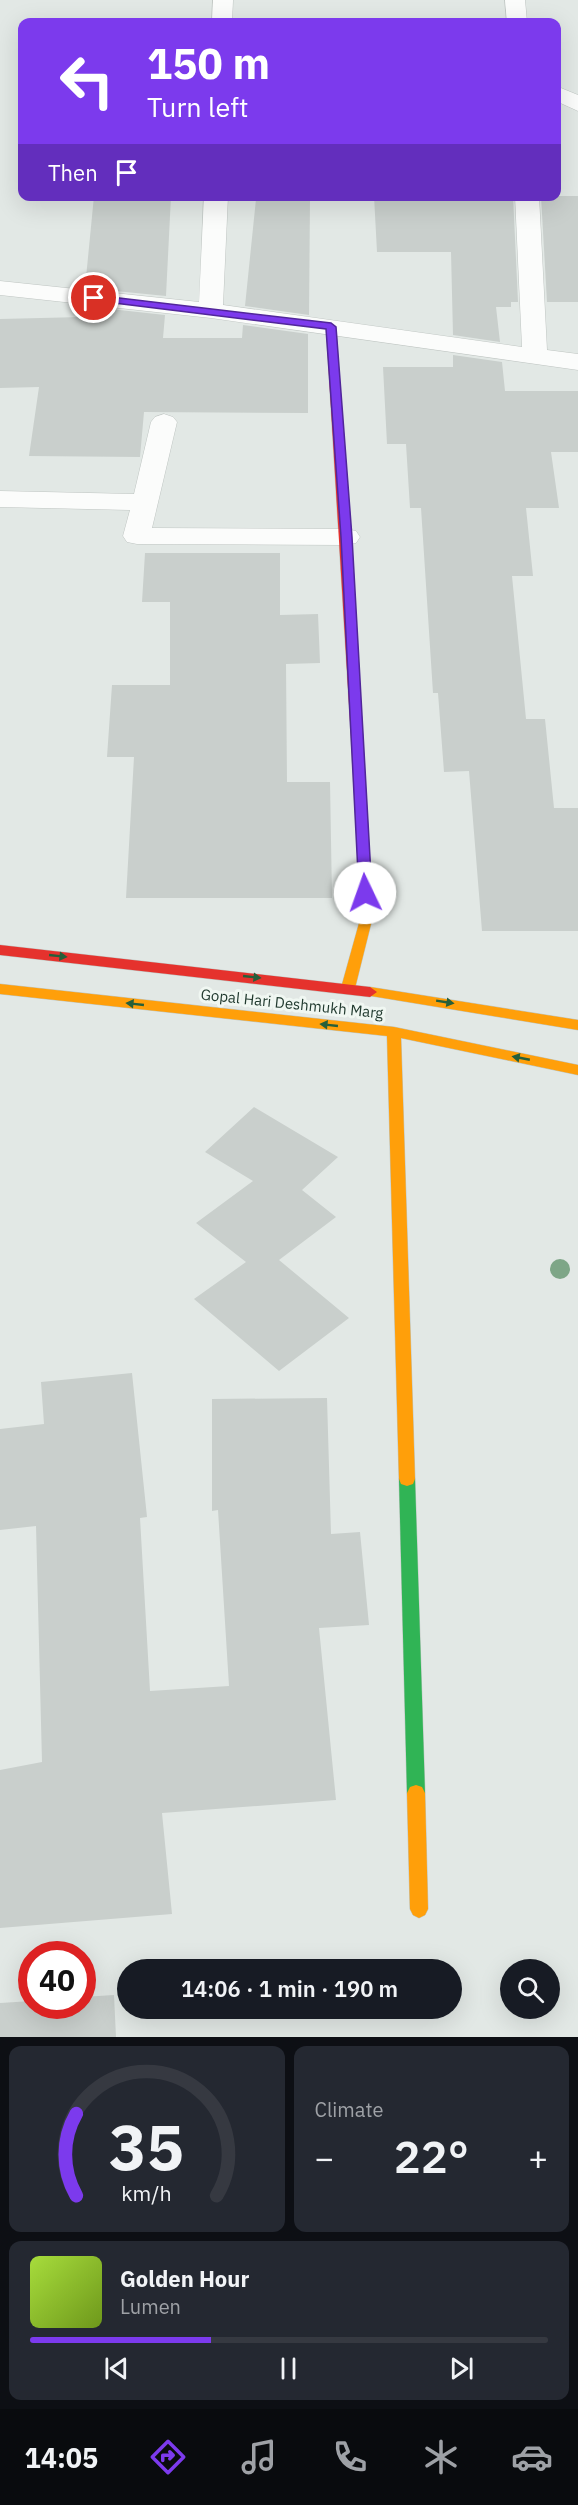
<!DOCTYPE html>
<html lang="en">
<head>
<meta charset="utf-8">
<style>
  body { margin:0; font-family:"IBM Plex Sans",sans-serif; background:#242831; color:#f1f3f6; height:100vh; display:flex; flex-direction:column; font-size:22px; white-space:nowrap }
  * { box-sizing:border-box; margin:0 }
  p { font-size:20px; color:#9ea1a6 }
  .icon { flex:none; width:33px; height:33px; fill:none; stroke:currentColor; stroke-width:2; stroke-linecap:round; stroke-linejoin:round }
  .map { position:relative; height:2037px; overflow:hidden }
  .drawer { display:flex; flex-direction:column; gap:9px; padding:9px; background:#0d0f14; flex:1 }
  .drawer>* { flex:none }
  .guide { position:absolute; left:18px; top:18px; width:543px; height:183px; border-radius:12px; box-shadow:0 6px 24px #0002; background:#7c3aed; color:#fff; overflow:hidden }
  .controls { position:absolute; left:500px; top:1959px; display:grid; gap:12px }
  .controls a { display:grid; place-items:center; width:60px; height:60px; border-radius:50%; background:#171b24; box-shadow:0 6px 24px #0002; font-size:30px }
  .speed { position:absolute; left:18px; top:1941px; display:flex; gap:12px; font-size:30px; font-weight:700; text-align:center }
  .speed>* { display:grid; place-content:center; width:78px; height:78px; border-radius:50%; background:#171b24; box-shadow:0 6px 24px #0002; line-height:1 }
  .speed .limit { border:9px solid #d22; background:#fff; color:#111 }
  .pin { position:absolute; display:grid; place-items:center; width:51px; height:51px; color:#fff; margin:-26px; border:3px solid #fff; border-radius:50%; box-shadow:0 2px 6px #0007 }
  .me { position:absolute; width:66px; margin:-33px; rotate:357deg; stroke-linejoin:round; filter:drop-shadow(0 0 4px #0008) }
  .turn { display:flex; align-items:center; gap:21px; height:126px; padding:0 30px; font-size:27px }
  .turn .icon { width:78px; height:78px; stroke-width:2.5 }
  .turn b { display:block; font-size:42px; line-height:51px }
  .then { display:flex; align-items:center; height:57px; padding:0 30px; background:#0003; gap:12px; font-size:22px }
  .big { font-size:45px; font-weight:600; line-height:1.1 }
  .drawer .card { flex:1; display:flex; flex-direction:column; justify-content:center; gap:9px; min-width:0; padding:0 21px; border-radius:12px; background:#242831 }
  .drawer .dial { align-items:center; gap:0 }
  .dial svg { height:156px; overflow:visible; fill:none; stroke:#363941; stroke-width:7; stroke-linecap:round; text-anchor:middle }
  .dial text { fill:#f1f3f6; stroke:none }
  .song { display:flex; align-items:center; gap:18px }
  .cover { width:72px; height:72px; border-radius:9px; background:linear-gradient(135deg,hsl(80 70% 55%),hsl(80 70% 35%)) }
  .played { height:6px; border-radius:3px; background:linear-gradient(90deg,#7c3aed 35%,#363941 35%) }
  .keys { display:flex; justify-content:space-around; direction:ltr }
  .heat { display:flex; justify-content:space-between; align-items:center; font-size:33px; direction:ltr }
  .drawer .tiles { flex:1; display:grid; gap:9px; grid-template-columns:1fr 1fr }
  .card:last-child { grid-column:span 2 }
  .trip { position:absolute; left:117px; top:1959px; width:345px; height:60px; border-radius:30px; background:#171b24; box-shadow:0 6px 24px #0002; font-weight:600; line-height:60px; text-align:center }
  .tabs { display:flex; height:96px; justify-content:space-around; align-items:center; background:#090b0e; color:#9ea1a6 }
  .tabs .icon { width:42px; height:42px }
  .tabs .selected { color:#7c3aed }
  .tabs b { font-size:27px; color:#f1f3f6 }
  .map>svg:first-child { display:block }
  .building { fill:#c9cfcc }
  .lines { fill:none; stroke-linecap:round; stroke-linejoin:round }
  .street-casing { stroke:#bfc5c2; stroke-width:1 }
  .fast-casing { stroke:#bec6c2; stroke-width:1 }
  .slow-casing { stroke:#bec6c2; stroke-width:1 }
  .jam-casing { stroke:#bec6c2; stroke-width:1 }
  .street { fill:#fbfcfb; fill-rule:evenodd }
  .fast { fill:#30b455; fill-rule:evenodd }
  .slow { fill:#ff9f0a; fill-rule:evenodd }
  .jam { fill:#e5322d; fill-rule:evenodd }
  .tree { fill:#7ea687 }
  .oneway { fill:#265f3a }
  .route { fill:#7c3aed; stroke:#51269a; stroke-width:1.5 }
  .labels { text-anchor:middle; stroke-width:6; stroke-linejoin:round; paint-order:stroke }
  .street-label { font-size:15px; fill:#213a2f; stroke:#f0f7f2 }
</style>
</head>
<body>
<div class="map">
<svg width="578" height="2037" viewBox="0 0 578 2037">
  <rect width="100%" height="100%" fill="#e2e8e5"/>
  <g class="building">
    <polygon points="94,196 171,196 166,296 85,288"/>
    <polygon points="374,196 513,196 518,302 511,302 511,307 496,307 500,342 453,335 451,252 377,252"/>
    <polygon points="541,196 578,196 578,302 547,302"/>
    <polygon points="256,199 310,200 309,315 245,306"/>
    <polygon points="83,306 165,315 163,338 242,338 243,325 308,334 308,413 144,412 140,457 29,456 39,387 0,388 0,319 82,317"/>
    <polygon points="453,355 502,362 505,391 578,391 578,452 551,452 559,508 526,508 533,576 512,576 526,719 545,719 554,808 578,808 578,931 482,931 469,771 444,772 438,693 433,693 421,508 410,508 406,444 387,444 383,367 453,367"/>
    <polygon points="145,553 280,553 280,615 318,614 320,663 286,664 287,782 330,782 332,898 126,898 134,757 107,757 112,685 170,685 170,602 142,602"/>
    <polygon points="254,1107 338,1157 302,1190 336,1217 279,1260 349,1318 279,1371 194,1299 246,1262 196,1223 253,1181 205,1152"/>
    <polygon points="132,1373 147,1517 140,1518 150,1691 229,1686 218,1510 212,1511 212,1399 327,1398 331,1534 360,1532 369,1625 319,1628 336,1800 162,1813 172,1914 0,1928 0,1770 42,1762 36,1526 0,1530 0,1429 44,1424 41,1382"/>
    <polygon points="114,1995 116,2037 0,2037 0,2003 32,2001 32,2006 82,2006 82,1997"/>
  </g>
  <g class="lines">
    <g class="street-casing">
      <g id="street">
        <polygon points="213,0 233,0 232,22 212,22"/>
        <polygon points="505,0 525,0 527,22 507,22"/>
        <polygon points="556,86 578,95 578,111 556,101"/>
        <polygon points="204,196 228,196 223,305 522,347 515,196 539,196 547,350 578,354 578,370 211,318 0,295 0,281 199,302"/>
        <polygon points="164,414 173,417 177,422 152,528 346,529 356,531 360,537 356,543 346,545 137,544 127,542 123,536 130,510 0,507 0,491 134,494 151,422 155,417"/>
      </g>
    </g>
    <g class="fast-casing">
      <polygon id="fast" points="407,1472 413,1474 415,1479 425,1793 422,1799 416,1801 410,1799 407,1793 399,1479 401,1474"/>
    </g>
    <g class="slow-casing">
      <g id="slow">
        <polygon points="357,734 363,738 373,916 355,988 348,993 341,988 361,916 351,738"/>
        <polygon points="0,984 394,1027 578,1065 578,1075 401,1038 415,1479 413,1484 407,1486 401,1484 399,1479 387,1036 0,994"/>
        <polygon points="370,987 578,1020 578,1030 365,995 363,992"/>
        <polygon points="416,1785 422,1787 425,1793 428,1909 425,1915 419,1918 413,1915 410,1909 407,1793 410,1787"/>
      </g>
    </g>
    <g class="jam-casing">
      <g id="jam">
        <polygon points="331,324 336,327 363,738 357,742 351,738 326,327"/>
        <polygon points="0,945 370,987 377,992 370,997 0,955"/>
      </g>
    </g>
    <use href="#street" class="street"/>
    <use href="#fast" class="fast"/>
    <use href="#slow" class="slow"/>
    <use href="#jam" class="jam"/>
  </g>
  <circle class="tree" cx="560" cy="1269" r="10"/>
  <defs><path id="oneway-solid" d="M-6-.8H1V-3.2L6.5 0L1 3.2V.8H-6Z" transform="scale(1.5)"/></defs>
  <g class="oneway">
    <use href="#oneway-solid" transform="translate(58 956) rotate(6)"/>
    <use href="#oneway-solid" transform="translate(252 977) rotate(6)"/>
    <use href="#oneway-solid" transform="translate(445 1002) rotate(9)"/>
    <use href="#oneway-solid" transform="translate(135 1004) rotate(-174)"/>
    <use href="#oneway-solid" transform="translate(329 1025) rotate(-174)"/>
    <use href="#oneway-solid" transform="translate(521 1058) rotate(-169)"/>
  </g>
  <polygon class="route" points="94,295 331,323 336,327 352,537 372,893 370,896 361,896 359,893 341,537 326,329 90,300 89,298"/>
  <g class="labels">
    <g class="street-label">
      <text transform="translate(292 1004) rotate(6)" y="5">Gopal Hari Deshmukh Marg</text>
    </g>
  </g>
</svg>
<div class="controls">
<a><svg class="icon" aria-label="search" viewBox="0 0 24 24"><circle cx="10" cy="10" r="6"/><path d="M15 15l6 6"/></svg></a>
</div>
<div class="speed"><div class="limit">40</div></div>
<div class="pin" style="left:94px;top:298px;background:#d93025"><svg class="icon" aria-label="arrive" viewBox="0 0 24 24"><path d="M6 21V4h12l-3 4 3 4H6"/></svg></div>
<svg class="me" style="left:365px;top:893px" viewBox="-20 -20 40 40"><circle r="19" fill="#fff"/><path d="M0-13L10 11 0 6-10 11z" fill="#7c3aed"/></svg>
<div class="trip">14:06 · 1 min · 190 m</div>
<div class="guide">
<div class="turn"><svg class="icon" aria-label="left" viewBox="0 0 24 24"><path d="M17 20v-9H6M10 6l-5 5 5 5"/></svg><div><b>150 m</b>Turn left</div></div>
<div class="then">Then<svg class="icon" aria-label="arrive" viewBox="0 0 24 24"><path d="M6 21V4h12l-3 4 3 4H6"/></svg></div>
</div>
</div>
<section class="drawer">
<div class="tiles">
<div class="card dial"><svg viewBox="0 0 100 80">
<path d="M14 69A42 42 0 1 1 86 69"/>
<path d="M14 69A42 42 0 0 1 14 27" stroke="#7c3aed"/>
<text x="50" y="56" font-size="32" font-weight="700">35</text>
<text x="50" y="72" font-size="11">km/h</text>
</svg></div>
<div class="card"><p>Climate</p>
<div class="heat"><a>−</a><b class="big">22°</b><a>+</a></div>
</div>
<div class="card">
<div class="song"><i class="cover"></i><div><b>Golden Hour</b><p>Lumen</p></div></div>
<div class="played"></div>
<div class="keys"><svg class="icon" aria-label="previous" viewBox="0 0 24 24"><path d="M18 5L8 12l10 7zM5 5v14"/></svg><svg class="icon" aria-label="pause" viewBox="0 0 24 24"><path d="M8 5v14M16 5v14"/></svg><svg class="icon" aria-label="next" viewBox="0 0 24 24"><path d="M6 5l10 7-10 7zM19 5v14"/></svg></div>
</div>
</div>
</section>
<nav class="tabs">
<b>14:05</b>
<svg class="icon selected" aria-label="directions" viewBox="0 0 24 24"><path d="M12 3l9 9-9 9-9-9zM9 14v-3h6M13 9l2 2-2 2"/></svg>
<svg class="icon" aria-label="music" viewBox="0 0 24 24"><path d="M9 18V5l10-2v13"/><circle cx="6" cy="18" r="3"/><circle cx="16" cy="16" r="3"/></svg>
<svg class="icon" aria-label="phone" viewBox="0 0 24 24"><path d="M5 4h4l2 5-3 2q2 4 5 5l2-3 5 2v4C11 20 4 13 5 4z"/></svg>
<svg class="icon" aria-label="climate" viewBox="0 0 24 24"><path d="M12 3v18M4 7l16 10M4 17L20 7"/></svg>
<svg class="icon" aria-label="car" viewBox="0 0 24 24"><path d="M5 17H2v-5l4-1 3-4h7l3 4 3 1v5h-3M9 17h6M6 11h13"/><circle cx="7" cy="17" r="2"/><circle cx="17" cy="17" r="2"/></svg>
</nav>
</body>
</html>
